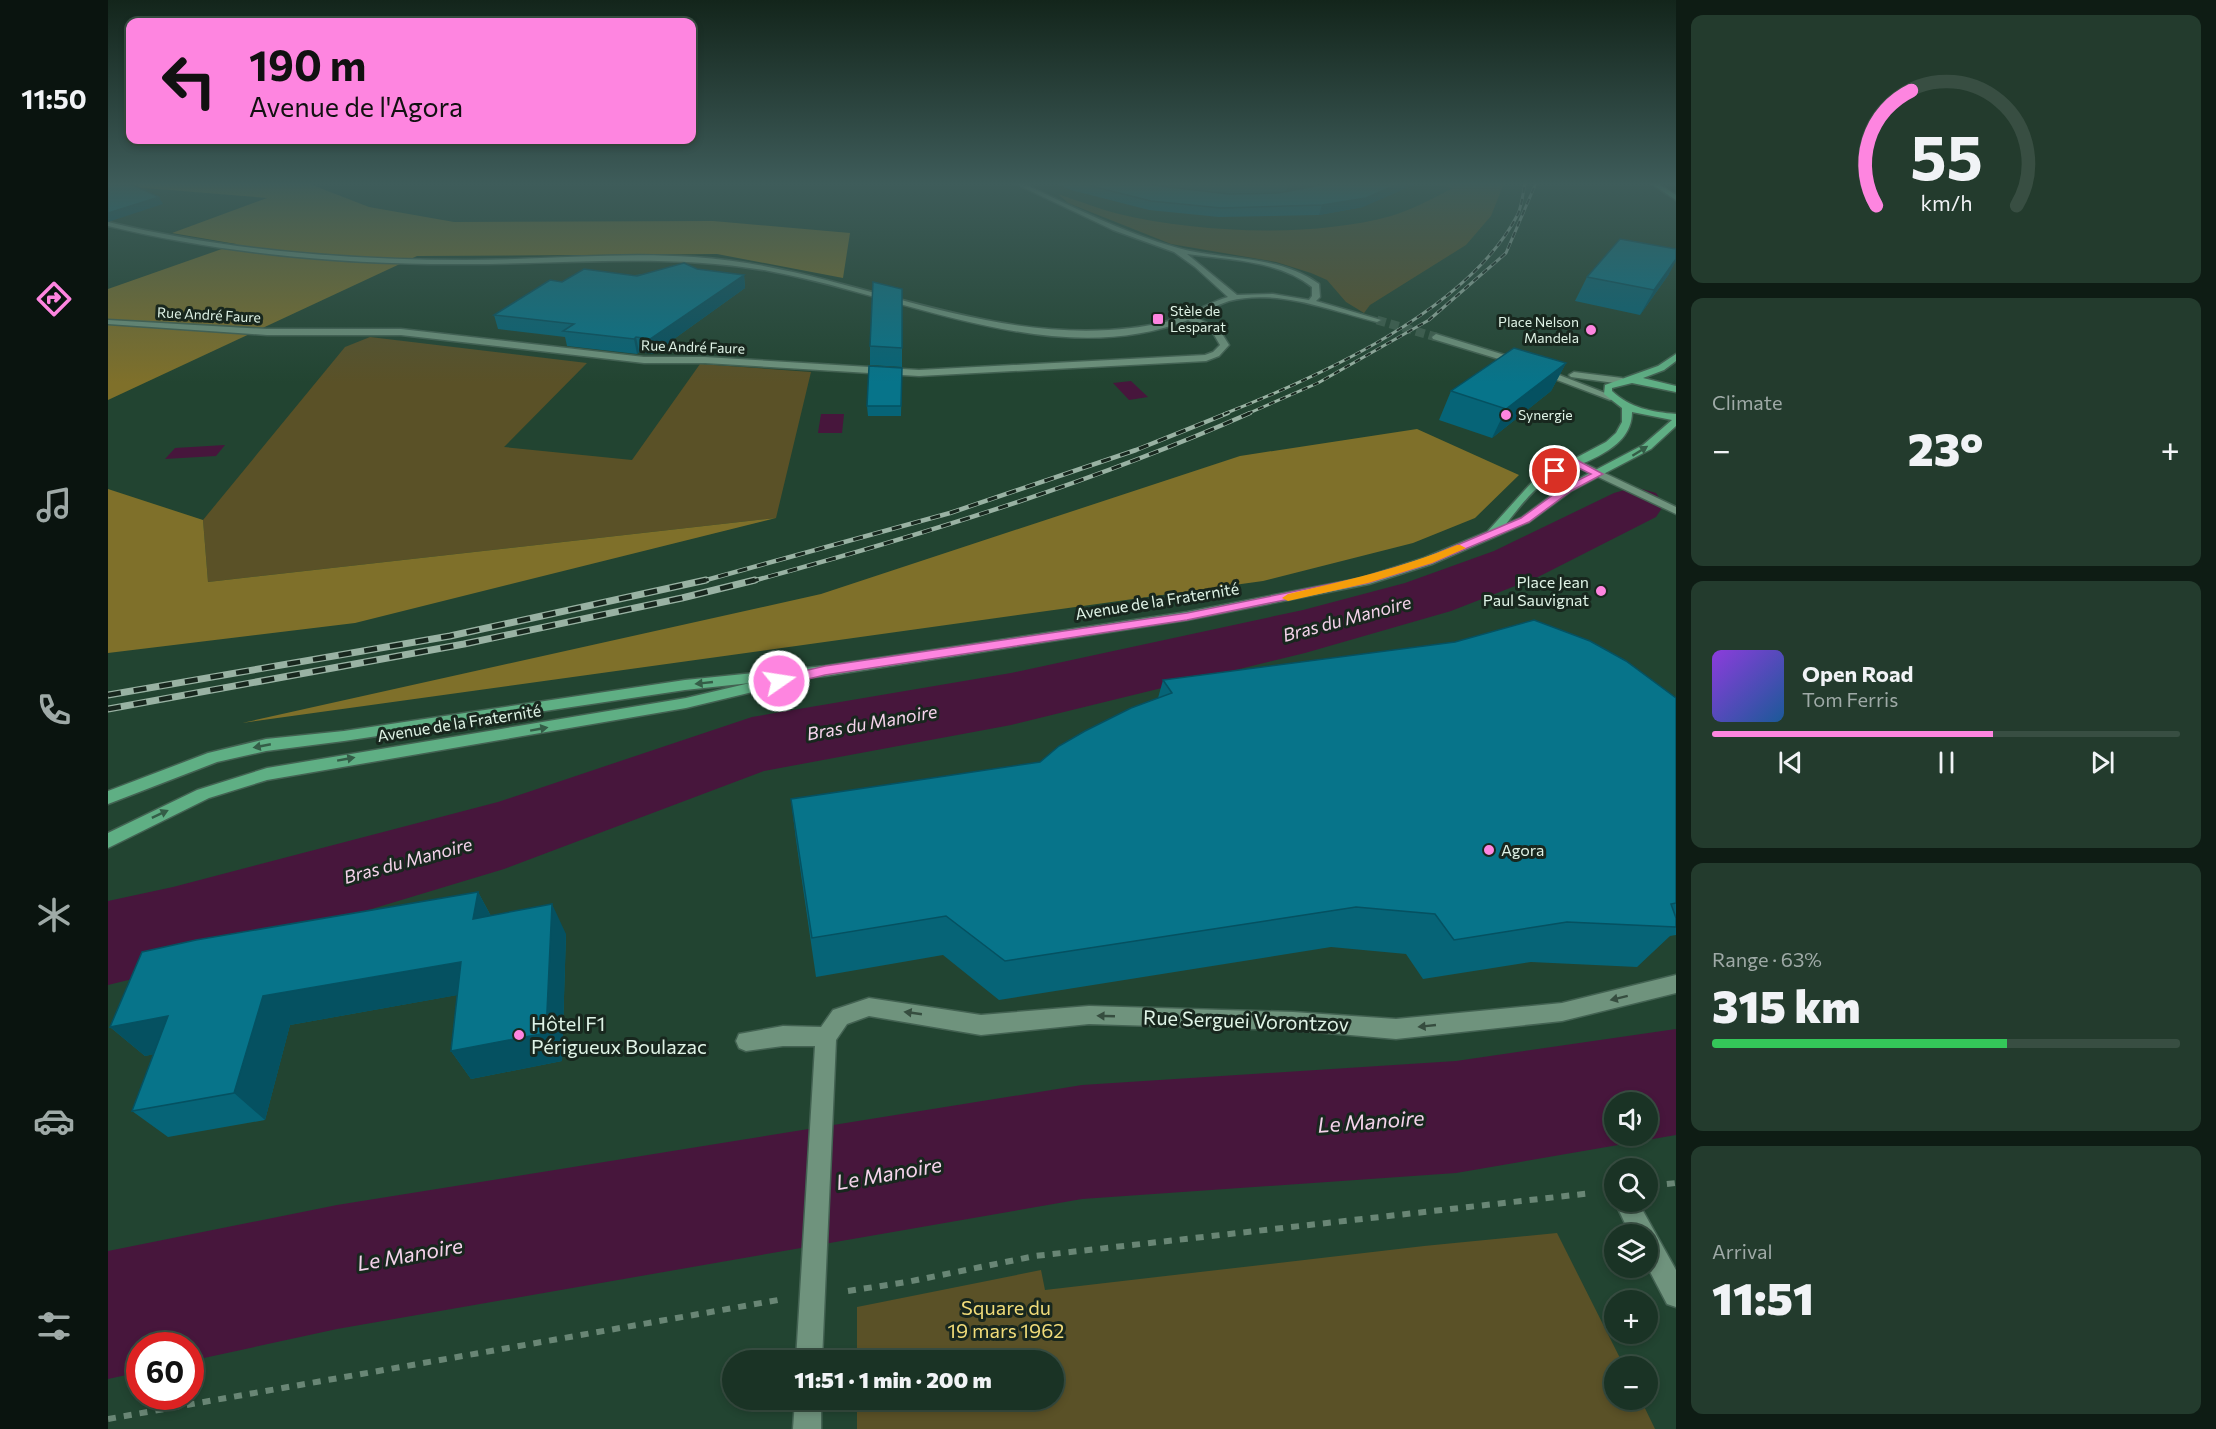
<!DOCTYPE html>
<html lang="en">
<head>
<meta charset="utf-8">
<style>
  body { margin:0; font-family:Commissioner,sans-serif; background:#233b2d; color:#f1f3f6; height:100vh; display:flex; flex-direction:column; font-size:22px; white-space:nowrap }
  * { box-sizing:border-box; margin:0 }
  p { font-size:20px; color:#9faaa7 }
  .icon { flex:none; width:33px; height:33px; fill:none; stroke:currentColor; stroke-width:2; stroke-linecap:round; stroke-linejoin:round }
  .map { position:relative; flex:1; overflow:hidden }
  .panel { display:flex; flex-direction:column; gap:15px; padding:15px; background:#0e1c14; width:540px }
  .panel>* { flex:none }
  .top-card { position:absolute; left:18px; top:18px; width:570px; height:126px; border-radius:12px; box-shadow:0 3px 9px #0003,0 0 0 2px #384e42; background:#fe85e0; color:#111; overflow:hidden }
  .tools { position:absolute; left:1496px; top:1092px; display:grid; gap:12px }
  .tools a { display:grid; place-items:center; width:54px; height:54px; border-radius:50%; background:#1a3325; box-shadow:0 3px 9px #0003,0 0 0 2px #384e42; font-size:30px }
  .speed { position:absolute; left:18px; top:1332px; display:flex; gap:12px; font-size:30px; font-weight:700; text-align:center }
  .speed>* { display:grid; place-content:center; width:78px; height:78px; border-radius:50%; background:#1a3325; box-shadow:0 3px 9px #0003,0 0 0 2px #384e42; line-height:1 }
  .speed .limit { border:9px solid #d22; background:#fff; color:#111 }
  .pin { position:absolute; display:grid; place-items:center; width:51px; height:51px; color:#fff; margin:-26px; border:3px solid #fff; border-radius:50%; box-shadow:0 2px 6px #0007 }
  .me { position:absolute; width:66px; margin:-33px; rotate:77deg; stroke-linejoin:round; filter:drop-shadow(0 0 4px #0008) }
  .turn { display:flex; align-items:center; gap:21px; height:126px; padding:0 24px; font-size:27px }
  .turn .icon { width:78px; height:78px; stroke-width:2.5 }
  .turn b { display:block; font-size:42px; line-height:51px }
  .big { font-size:45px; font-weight:800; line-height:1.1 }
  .panel .widget { flex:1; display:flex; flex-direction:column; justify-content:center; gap:9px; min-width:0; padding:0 21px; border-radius:12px; background:#233b2d }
  .panel .dial { align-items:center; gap:0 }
  .dial svg { height:156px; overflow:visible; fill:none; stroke:#384e42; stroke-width:7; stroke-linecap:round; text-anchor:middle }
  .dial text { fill:#f1f3f6; stroke:none }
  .song { display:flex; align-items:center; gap:18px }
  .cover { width:72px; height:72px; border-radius:9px; background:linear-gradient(135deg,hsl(270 70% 55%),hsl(210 70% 35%)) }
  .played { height:6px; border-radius:3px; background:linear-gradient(90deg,#fe85e0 60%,#384e42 60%) }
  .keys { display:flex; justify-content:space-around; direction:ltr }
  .heat { display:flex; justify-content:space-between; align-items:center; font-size:33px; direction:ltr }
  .charge { height:9px; border-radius:4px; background:linear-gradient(90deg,#34c759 63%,#384e42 0) }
  .trip { position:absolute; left:614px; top:1350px; width:342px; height:60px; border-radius:30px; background:#1a3325; box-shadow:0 3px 9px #0003,0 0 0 2px #384e42; font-weight:800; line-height:60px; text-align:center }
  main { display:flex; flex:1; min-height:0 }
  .tabs { display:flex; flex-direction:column; width:108px; justify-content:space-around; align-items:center; background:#0a140f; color:#9faaa7 }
  .tabs .icon { width:42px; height:42px }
  .tabs .selected { color:#fe85e0 }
  .tabs b { font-size:27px; color:#f1f3f6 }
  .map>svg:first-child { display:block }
  .green { fill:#5a5127 }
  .forest { fill:#7f702a }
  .water { fill:#47163c }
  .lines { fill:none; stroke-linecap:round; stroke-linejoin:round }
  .river { fill:#47163c; fill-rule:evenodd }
  .minor-tunnel { stroke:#3e5e4c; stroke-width:9; stroke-dasharray:9 4.5; stroke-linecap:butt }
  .service-casing { stroke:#436252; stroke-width:3 }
  .minor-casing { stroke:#436252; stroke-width:3 }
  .primary-casing { stroke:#436252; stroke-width:3 }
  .path { stroke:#698675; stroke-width:6; stroke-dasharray:8 8; stroke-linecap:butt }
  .service { fill:#6f937d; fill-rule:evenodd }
  .minor { fill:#6f937d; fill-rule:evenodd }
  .primary { fill:#5faf84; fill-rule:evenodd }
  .rail-far2-casing { stroke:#99b2a3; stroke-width:3 }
  .rail-far1-casing { stroke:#99b2a3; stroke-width:4.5 }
  .rail-casing { stroke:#99b2a3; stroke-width:7 }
  .rail-far2 { stroke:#18271e; stroke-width:2; stroke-dasharray:6; stroke-linecap:butt }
  .rail-far1 { stroke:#18271e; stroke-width:3; stroke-dasharray:10; stroke-linecap:butt }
  .rail { stroke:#18271e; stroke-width:4.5; stroke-dasharray:13; stroke-linecap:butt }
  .wall { fill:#066477 }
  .shaded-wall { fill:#055161 }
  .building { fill:#07748a; stroke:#055161; stroke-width:1.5 }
  .oneway { fill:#345d47 }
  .oneway2 { fill:#364d3f }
  .route { fill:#fe85e0; stroke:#a55692; stroke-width:1.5 }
  .slow { fill:#f59e0b }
  .poi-dot { fill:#fe85e0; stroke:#18271e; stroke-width:2 }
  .labels { text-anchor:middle; stroke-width:6; stroke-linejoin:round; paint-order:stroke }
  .far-poi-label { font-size:14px; fill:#dff3e6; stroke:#18271e; text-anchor:start }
  .far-street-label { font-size:14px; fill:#dff3e6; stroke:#18271e }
  .poi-label { font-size:16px; fill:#dff3e6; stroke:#18271e; text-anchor:end }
  .street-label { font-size:16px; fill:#dff3e6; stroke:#18271e }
  .water-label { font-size:18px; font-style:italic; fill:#f5d3eb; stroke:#18271e }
  .near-street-label { font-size:20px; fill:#dff3e6; stroke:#18271e }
  .near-poi-label { font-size:20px; fill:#dff3e6; stroke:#18271e; text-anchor:start }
  .near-park-label { font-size:20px; fill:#f0db79; stroke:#18271e }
  .near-water-label { font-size:21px; font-style:italic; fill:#f5d3eb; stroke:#18271e }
</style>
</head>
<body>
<main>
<nav class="tabs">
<b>11:50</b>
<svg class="icon selected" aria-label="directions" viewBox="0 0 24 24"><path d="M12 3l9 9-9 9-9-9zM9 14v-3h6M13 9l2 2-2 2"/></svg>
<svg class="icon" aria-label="music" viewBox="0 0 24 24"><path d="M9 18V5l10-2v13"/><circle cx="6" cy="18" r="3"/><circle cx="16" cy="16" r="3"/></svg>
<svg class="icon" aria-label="phone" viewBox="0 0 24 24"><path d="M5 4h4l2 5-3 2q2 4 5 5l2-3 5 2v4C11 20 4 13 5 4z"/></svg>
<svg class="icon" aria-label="climate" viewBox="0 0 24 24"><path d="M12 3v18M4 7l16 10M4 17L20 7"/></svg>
<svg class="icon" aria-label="car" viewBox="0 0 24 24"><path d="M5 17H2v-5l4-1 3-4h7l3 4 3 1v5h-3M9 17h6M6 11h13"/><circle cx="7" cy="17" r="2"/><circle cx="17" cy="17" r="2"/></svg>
<svg class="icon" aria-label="filters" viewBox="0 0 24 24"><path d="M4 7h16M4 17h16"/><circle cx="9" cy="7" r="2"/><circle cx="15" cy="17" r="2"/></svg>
</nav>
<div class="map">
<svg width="1568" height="1429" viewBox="0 0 1568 1429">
  <rect width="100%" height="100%" fill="#224431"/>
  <g class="green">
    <path d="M1319,183H1396L1383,216L1358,245L1262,305L1256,313L1238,302L1219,280L1203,273L1168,262L1063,244L960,203L950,194C971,201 991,209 1011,214C1091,233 1203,238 1283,216C1303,210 1326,198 1345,188Z"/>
    <polygon points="262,337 479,363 396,447 524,460 592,364 703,372 668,518 100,582 95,520 237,347"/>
    <polygon points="1449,1233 1516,1366 1506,1366 1506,1400 1533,1400 1547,1429 749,1429 749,1400 945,1400 945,1360 749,1360 749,1307 933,1270 937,1290 1316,1246"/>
  </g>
  <g class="forest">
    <polygon points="0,183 199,183 261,207 346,222 605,221 742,233 735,278 609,254 309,256 0,400 0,289 128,244 64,233 159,198 12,186"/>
    <polygon points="1309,429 1411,475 1367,518 1305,543 1155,581 134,723 713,594 1132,456"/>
    <polygon points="0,489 95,520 100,582 668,518 247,623 0,653"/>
  </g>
  <g class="water">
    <polygon points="1023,381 1040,397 1021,400 1005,383"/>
    <polygon points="713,414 736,414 734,433 710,433"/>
    <polygon points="117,445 108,456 57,459 67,448"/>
  </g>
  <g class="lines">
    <g class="river">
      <polygon points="1527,487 1548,493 1556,505 1548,517 1430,577 1343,611 1197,653 903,725 656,771 396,869 65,969 0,985 0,901 65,887 390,802 644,717 903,673 1195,610 1297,583 1386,551 1506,493"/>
      <path d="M1568,1029V1135L1348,1173L974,1199L229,1329L82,1361V1346H32V1372L0,1379V1251L229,1205L974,1085L1348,1061ZM1506,1102H1539V1136H1506Z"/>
    </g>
    <polyline class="minor-tunnel" points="1269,320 1328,337"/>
    <g class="service-casing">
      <polygon id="service" points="1506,1200 1530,1202 1568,1270 1568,1307 1559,1304 1539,1266 1539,1234 1522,1234"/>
    </g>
    <g class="minor-casing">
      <g id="minor">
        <path d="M906,183H914C965,207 1016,233 1070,248C1116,261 1170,254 1211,284L1212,297L1208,301L1273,320L1269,322C1224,311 1169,288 1121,301C1109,305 1099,311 1087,317L1111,329L1121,345L1111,356L1098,361L811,376L597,363H536L293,335H159L0,324V320L159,329H293L536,357H597L811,370L1097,355L1105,352L1112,345L1105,333L1080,320C946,372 794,295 661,271C561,253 461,264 360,264C240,265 116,254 0,226V222C116,250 238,260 357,260C433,260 509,252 586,257C734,266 873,346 1023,328C1042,326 1061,322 1078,315C1093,309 1105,301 1120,297L1087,267L1066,252L1005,230ZM1079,254C1120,260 1170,260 1204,287V296L1201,300L1165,294L1129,295Z"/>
        <polygon points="1328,334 1413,360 1510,398 1502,400 1407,364 1325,339 1324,337"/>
        <polygon points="1466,372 1514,378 1519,381 1514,384 1463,377 1461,375"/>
        <polygon points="1467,459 1568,507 1568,514 1463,464 1463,460"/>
        <polygon points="1568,975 1568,993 1454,1021 1288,1039 1185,1030 981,1024 873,1035 761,1016 739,1024 728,1040 714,1360 688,1360 707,1046 675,1046 638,1051 631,1048 628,1041 631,1034 675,1026 713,1027 725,1010 761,998 873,1015 981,1006 1185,1012 1288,1019 1454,1003"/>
        <polygon points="687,1400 713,1400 713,1429 685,1429"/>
      </g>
    </g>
    <g class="primary-casing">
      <g id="primary">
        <polygon points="1542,183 1549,183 1568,195 1568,200"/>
        <path d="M1568,354V361L1556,370L1535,378L1568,386V392L1524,383L1504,388V391C1522,408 1544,412 1568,414V426L1543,449L1463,491L1421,522L1324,564L1261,584L1079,620L717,676L661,681L663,685L661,688L578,708L159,780L101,798L0,848V833L89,790L159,768L578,698L642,683L577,690L236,741L158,751L109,762L0,804V791L100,753L158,739L236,731L577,680L717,666L1079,612L1254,578L1316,558L1379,532L1426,480L1498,442L1508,433L1514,422V408L1496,394L1497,385L1550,366ZM1524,412L1564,420L1535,445L1455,487L1413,518L1398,524C1409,510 1421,494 1435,483C1464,463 1524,455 1524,412Z"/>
      </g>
    </g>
    <g class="path">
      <polyline points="1543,1186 1568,1183"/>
      <polyline points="740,1291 799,1282 927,1256 1484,1193"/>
      <polyline points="0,1419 670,1300"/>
    </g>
    <use href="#service" class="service"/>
    <use href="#minor" class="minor"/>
    <use href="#primary" class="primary"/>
    <g class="rail-far2-casing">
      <g id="rail-far2">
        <path d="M1116,414C1212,376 1361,310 1410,214C1414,205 1415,193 1417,183"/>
        <polyline points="1139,414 1210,383 1321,320 1398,253 1428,183"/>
      </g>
    </g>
    <g class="rail-far1-casing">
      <g id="rail-far1">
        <polyline points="591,582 842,513 1028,450 1120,413"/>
        <path d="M641,582C811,536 981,484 1142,413"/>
      </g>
    </g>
    <g class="rail-casing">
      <g id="rail">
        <polyline points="0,695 342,636 598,580"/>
        <polyline points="0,709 356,644 574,598 647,580"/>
      </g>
    </g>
    <use href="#rail-far2" class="rail-far2"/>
    <use href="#rail-far1" class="rail-far1"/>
    <use href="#rail" class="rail"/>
  </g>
  <g class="wall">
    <polygon points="947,183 1215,183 1179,191 1255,207 1211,215 1111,217 1041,210 963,190"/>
    <polygon points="589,269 636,275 637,288 545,354 531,352 529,354 459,346 457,337 390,329 386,315 454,282"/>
    <polygon points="1561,274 1532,315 1467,301 1479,277"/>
    <polygon points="762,346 794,348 794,367 762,365"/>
    <polygon points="1458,363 1443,391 1384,438 1331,420 1343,391"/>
    <polygon points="794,368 793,416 760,416 759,406"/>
    <polygon points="1055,680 1568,698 1568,935 1562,936 1529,967 1423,962 1315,979 1298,954 1223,947 891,1000 835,955 708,977 688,840 683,799 932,762 1050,698"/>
    <polygon points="370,892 383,916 458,934 454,1061 363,1079 343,1051 349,995 182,1025 157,1120 60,1137 24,1111 46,1054 37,1056 2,1027"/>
  </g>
  <g class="shaded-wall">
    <polygon points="1180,183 1215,183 1178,192"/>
    <polygon points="1292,183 1310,183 1255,207 1211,215 1214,205"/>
    <polygon points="51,197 55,204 0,222 0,213"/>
    <polygon points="1568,259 1568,261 1561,274 1532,315 1546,290"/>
    <polygon points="636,275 637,288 545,354 542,339"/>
    <polygon points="528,337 531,352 529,354 526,339"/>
    <polygon points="1458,363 1443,391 1384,438 1398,409"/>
    <polygon points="370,892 386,922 365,919"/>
    <polygon points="444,904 458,934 454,1061 363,1079 343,1051"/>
    <polygon points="353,962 372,991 182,1025 157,1120 126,1093 155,996"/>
    <polygon points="60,1016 92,1045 37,1056 2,1027"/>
  </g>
  <g class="building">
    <polygon points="0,183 21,183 51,197 0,213"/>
    <polygon points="971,183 1037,183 1052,186 1121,194 1171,193 1218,184 1220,183 1292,183 1258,198 1214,205 1113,208 1043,201"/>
    <polygon points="1095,183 1174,183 1124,186"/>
    <polygon points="1512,239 1568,249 1568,259 1546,290 1479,277"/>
    <polygon points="576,263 589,269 636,275 542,339 528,337 526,339 455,331 466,324 386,315 442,280 454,282 476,269 529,276"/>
    <polygon points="765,282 794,289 794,348 762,346"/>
    <polygon points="1406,348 1458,363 1398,409 1343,391"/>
    <polygon points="761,366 794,368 793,406 759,406"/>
    <polygon points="1426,620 1482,641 1518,661 1568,698 1568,903 1563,904 1568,918 1568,927 1459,922 1346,940 1327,914 1248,907 897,961 838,916 704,938 683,799 932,762 951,746 977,731 1023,708 1064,693 1055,680 1347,642"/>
    <polygon points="370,892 365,919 444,904 438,1033 343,1051 353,962 155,996 126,1093 24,1111 60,1016 2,1027 34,952 88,940"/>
  </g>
  <defs><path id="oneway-solid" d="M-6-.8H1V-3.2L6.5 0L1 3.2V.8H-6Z" transform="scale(1.5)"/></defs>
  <g class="oneway">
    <use href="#oneway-solid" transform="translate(1532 451) rotate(-32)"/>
    <use href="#oneway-solid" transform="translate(596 683) rotate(174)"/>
    <use href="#oneway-solid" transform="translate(431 729) rotate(-10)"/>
    <use href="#oneway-solid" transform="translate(154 746) rotate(169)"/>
    <use href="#oneway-solid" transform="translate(238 759) rotate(-10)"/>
    <use href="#oneway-solid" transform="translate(52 814) rotate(-25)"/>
  </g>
  <g class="oneway2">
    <use href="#oneway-solid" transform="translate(1511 998) rotate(166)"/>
    <use href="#oneway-solid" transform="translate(805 1013) rotate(-172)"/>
    <use href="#oneway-solid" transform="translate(998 1016) rotate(-178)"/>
    <use href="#oneway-solid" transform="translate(1319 1026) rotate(174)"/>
  </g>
  <linearGradient id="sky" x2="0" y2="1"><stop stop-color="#13251b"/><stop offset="0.48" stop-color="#3e5c5a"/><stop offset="1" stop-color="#3e5c5a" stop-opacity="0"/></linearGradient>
  <rect width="1568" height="383" fill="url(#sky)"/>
  <polygon class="route" points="1467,459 1495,474 1463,491 1421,522 1324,563 1260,583 1079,620 717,675 671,686 664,681 666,678 717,666 1079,613 1253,578 1316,559 1413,518 1456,487 1483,474 1467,466 1447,474 1442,471"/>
  <path class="slow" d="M1349,545H1352L1358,548L1324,563L1260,583L1180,601L1174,598L1180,594C1237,581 1294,568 1349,545Z"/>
  <g class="poi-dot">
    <rect x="1044" y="313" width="12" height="12" rx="3"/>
    <circle cx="1483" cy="330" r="6"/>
    <circle cx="1398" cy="415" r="6"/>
    <circle cx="1493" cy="591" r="6"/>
    <circle cx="1381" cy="850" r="6"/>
    <circle cx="411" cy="1035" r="6"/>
  </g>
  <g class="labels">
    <g class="far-poi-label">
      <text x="1062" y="316">Stèle de<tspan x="1062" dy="16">Lesparat</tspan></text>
      <text x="1471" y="327" text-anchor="end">Place Nelson<tspan x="1471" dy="16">Mandela</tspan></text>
      <text x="1410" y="420">Synergie</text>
    </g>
    <g class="far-street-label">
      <text transform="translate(101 315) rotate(3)" y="5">Rue André Faure</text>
      <text transform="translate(585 347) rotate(2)" y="5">Rue André Faure</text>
    </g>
    <g class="poi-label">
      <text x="1481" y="588">Place Jean<tspan x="1481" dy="18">Paul Sauvignat</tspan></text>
      <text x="1393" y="856" text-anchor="start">Agora</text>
    </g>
    <g class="street-label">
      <text transform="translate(1049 601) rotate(-9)" y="6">Avenue de la Fraternité</text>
      <text transform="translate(351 723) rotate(-9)" y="6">Avenue de la Fraternité</text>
    </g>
    <g class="water-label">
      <text transform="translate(1239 619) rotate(-15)" y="6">Bras du Manoire</text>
      <text transform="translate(764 723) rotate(-10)" y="6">Bras du Manoire</text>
      <text transform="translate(300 861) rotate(-15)" y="6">Bras du Manoire</text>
    </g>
    <g class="near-street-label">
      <text transform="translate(1138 1021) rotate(2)" y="7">Rue Serguei Vorontzov</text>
    </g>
    <g class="near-poi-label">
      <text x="423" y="1031">Hôtel F1<tspan x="423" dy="23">Périgueux Boulazac</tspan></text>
    </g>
    <g class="near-park-label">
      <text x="898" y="1315">Square du<tspan x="898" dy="23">19 mars 1962</tspan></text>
    </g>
    <g class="near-water-label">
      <text transform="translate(1263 1122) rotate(-4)" y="7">Le Manoire</text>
      <text transform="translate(781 1174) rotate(-10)" y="7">Le Manoire</text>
      <text transform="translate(302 1255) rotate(-10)" y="7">Le Manoire</text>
    </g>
  </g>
</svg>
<div class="tools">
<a><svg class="icon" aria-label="sound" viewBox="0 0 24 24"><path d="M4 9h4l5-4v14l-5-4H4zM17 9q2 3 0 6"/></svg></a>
<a><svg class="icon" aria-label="search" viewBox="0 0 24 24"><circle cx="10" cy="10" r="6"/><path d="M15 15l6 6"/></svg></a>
<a><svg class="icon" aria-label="layers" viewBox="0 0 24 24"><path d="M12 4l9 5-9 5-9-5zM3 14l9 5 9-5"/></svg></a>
<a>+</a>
<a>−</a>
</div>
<div class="speed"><div class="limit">60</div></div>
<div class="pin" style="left:1447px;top:471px;background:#d93025"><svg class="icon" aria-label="arrive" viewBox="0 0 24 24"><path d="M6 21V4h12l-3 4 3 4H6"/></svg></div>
<svg class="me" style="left:671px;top:681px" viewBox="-20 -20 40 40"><circle r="17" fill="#fe85e0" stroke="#fff" stroke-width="3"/><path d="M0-11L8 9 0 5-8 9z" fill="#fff"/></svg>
<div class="trip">11:51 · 1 min · 200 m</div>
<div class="top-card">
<div class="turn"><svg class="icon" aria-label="left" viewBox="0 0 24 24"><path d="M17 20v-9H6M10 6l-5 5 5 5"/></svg><div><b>190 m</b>Avenue de l'Agora</div></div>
</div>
</div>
<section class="panel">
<div class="widget dial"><svg viewBox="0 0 100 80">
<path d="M14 69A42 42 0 1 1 86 69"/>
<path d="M14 69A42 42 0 0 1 32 10" stroke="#fe85e0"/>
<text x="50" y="56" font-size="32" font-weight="700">55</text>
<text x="50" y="72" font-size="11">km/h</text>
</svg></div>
<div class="widget"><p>Climate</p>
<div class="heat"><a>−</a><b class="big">23°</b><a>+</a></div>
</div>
<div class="widget">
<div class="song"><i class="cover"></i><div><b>Open Road</b><p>Tom Ferris</p></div></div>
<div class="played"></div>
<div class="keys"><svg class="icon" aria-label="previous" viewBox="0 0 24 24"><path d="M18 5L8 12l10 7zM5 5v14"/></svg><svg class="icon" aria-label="pause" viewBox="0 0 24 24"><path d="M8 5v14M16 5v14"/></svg><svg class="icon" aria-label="next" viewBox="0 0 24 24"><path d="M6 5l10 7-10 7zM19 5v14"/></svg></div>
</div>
<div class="widget"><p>Range · 63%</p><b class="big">315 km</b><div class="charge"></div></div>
<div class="widget"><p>Arrival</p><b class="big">11:51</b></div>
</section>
</main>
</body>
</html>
